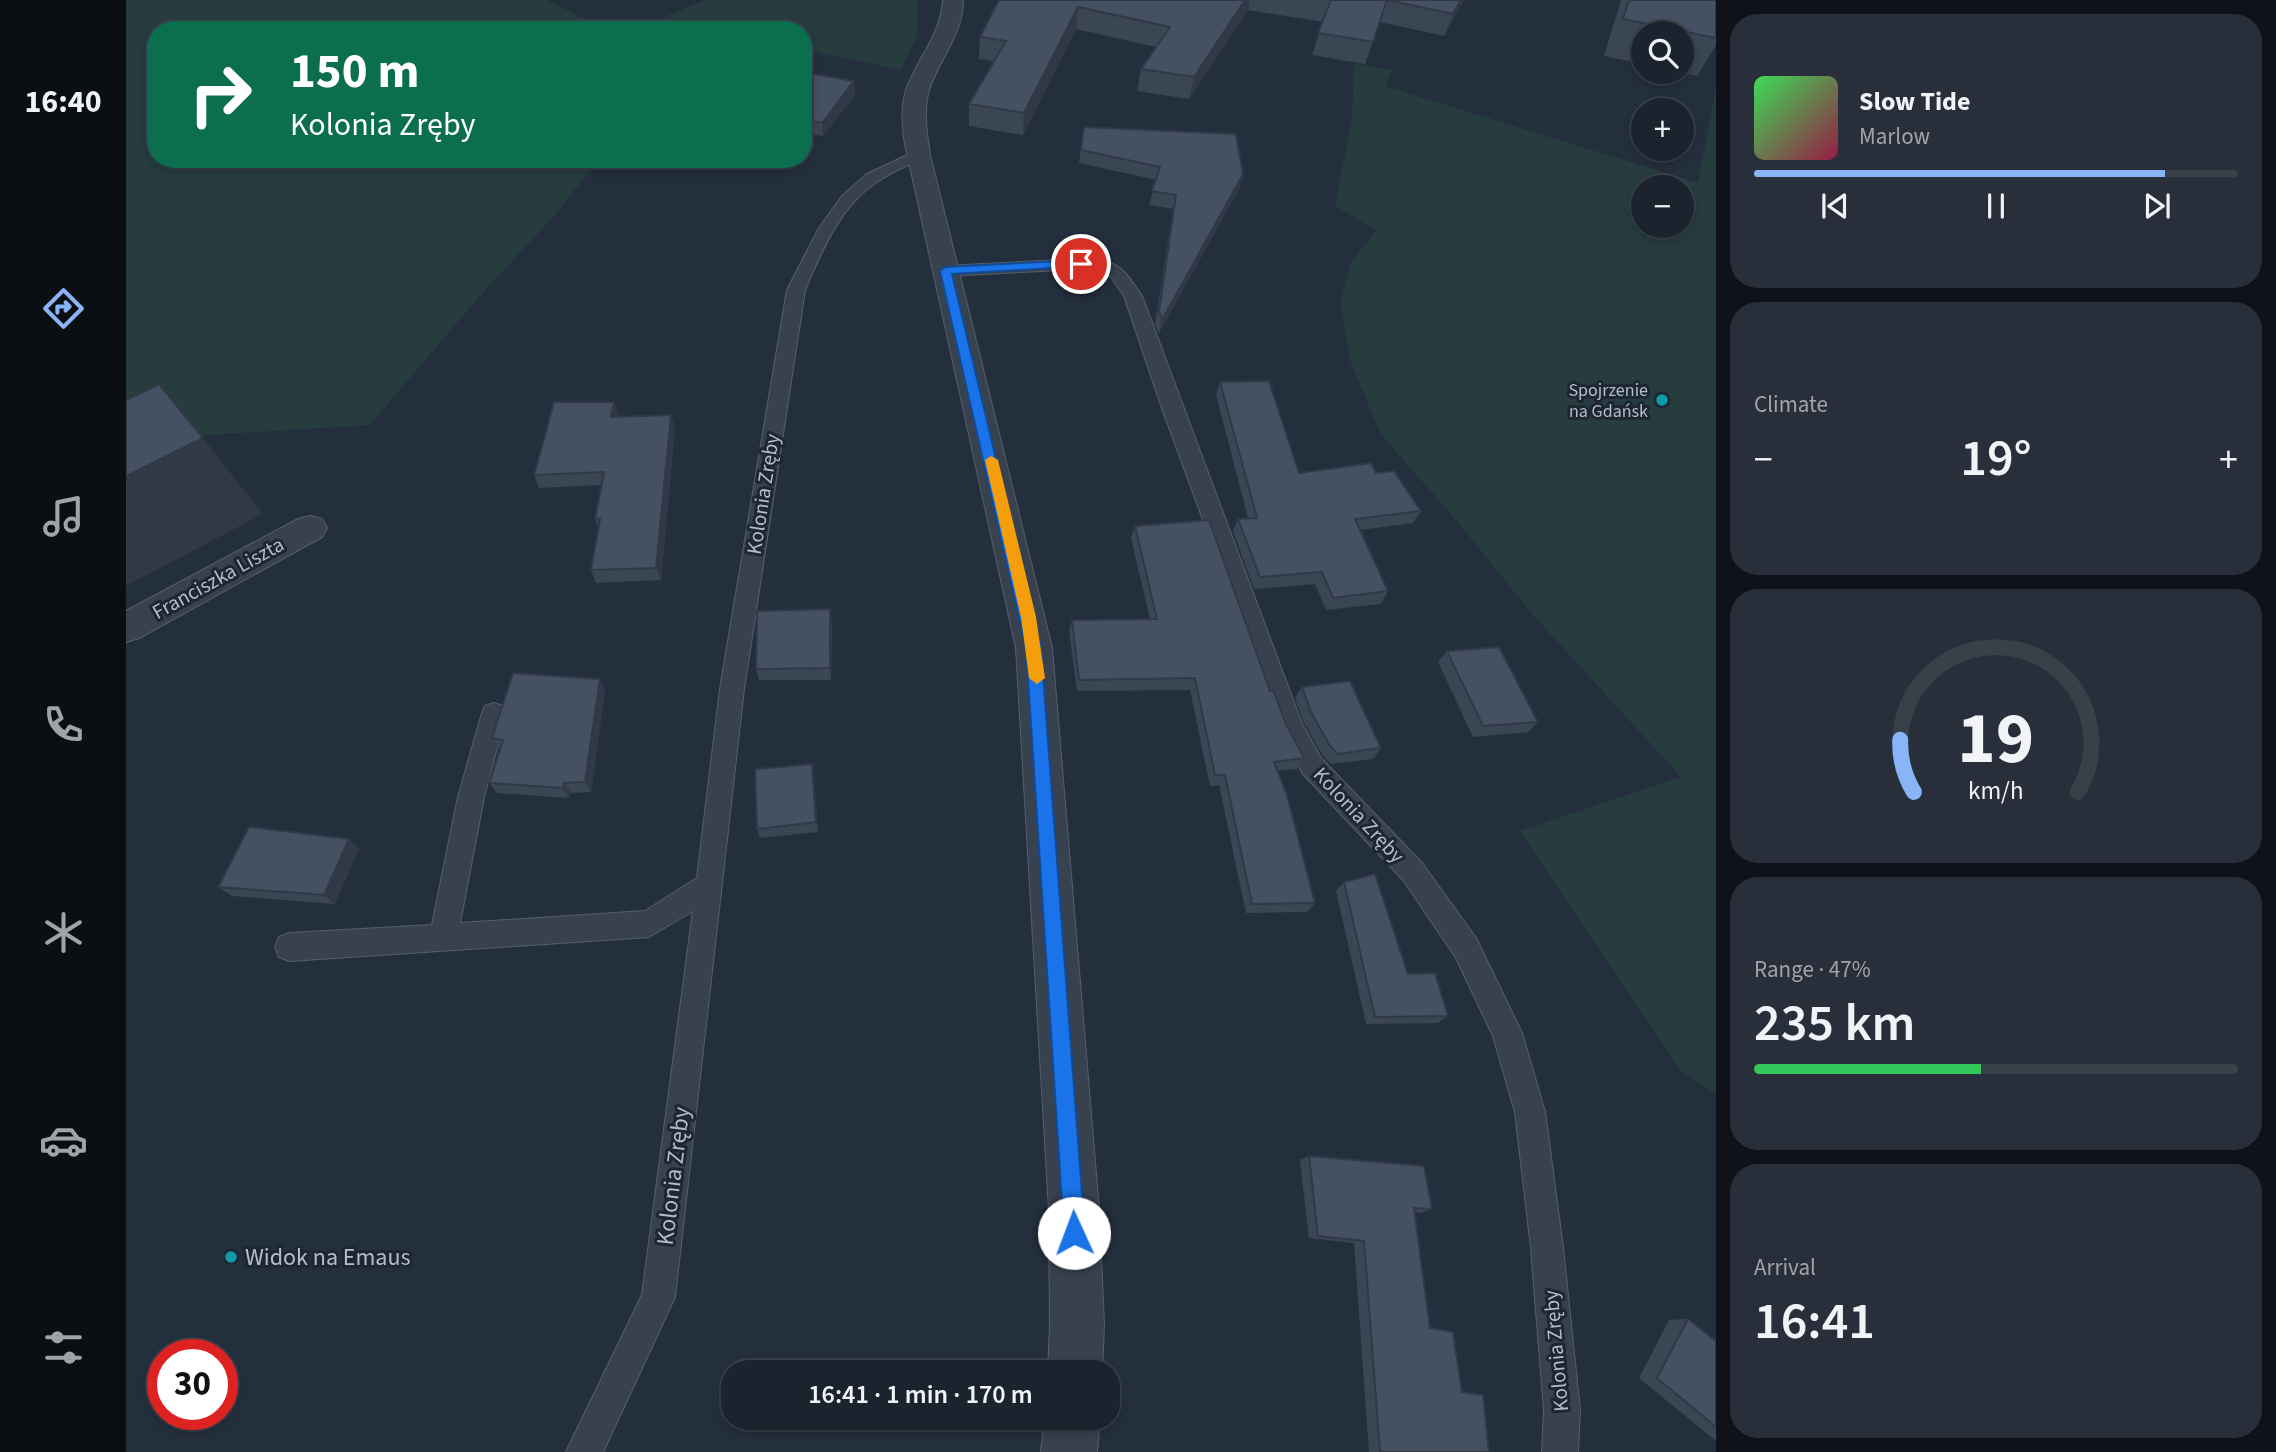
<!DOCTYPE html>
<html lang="en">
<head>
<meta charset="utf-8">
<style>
  body { margin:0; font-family:"Source Sans 3",sans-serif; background:#282f3a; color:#f1f3f6; height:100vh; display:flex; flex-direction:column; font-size:26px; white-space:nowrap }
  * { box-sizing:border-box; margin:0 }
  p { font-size:23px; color:#a0a4aa }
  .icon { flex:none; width:38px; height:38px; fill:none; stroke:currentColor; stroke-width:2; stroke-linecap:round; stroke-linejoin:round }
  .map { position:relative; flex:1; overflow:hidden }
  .sheet { display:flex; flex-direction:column; gap:14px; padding:14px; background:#0f1319; width:560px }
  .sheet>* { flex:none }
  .guide { position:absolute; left:21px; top:21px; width:665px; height:147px; border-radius:28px; box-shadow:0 4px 10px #0003,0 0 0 2px #39404a; background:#0b6e4f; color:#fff; overflow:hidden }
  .buttons { position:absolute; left:1505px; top:21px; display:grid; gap:14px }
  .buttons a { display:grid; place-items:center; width:63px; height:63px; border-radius:50%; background:#1b232e; box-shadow:0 4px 10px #0003,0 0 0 2px #39404a; font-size:35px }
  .speed { position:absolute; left:21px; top:1339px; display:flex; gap:14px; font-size:35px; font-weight:700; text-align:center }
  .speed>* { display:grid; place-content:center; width:91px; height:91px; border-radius:50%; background:#1b232e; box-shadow:0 4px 10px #0003,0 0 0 2px #39404a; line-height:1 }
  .speed .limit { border:10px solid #d22; background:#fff; color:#111 }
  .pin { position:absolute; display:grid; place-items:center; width:60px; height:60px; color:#fff; margin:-30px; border:4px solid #fff; border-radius:50%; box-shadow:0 2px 7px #0007 }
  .me { position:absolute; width:77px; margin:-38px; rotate:358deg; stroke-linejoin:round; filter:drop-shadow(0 0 5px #0008) }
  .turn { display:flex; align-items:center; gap:24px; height:147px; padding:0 28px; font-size:32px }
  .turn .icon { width:91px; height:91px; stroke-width:2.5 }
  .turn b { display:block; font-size:49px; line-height:60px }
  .big { font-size:52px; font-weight:600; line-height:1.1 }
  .sheet .card { flex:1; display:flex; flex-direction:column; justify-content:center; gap:10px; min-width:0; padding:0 24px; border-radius:28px; background:#282f3a }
  .sheet .dial { align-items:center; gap:0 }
  .dial svg { height:182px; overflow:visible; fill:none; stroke:#39404a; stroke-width:7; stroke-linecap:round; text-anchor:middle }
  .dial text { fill:#f1f3f6; stroke:none }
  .song { display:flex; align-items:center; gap:21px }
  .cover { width:84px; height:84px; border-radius:10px; background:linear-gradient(135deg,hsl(130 70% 55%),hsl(340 70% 35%)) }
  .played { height:7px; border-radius:4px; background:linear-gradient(90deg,#8ab4f8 85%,#39404a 85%) }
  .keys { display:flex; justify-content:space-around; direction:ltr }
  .heat { display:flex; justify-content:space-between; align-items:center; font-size:38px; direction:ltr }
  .charge { height:10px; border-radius:5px; background:linear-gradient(90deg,#34c759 47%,#39404a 0) }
  .trip { position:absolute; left:595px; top:1360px; width:399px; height:70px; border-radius:28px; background:#1b232e; box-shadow:0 4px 10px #0003,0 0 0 2px #39404a; font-weight:600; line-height:70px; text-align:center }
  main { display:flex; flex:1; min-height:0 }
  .tab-bar { display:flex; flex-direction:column; width:126px; justify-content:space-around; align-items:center; background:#0b0e12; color:#a0a4aa }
  .tab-bar .icon { width:49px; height:49px }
  .tab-bar .current { color:#8ab4f8 }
  .tab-bar b { font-size:32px; color:#f1f3f6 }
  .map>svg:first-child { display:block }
  .green { fill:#263c3f; fill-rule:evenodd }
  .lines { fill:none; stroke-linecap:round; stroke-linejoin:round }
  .service-casing { stroke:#565f6c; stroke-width:2 }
  .minor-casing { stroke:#565f6c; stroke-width:2 }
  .service { fill:#38414e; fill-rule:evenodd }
  .minor { fill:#38414e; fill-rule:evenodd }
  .wall { fill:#3b4654 }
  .shaded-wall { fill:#303945 }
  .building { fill:#455162; stroke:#303945; stroke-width:2 }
  .route { fill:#1a73e8; stroke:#114b97; stroke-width:2 }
  .slow { fill:#f59e0b }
  .culture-dot { fill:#0f9aa8; stroke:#1d2633; stroke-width:2.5 }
  .labels { text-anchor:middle; stroke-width:6; stroke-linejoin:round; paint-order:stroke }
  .far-poi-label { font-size:18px; fill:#b4bcc9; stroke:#1d2633; text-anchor:end }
  .street-label { font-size:21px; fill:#b4bcc9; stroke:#1d2633 }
  .near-street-label { font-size:24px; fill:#b4bcc9; stroke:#1d2633 }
  .near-poi-label { font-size:24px; fill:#b4bcc9; stroke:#1d2633; text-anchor:start }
</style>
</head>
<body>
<main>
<nav class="tab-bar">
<b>16:40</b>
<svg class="icon current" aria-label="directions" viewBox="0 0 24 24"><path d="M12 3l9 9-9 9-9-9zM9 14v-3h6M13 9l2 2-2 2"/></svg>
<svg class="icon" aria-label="music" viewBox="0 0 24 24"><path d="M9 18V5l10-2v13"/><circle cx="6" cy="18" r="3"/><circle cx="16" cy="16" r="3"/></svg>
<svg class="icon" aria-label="phone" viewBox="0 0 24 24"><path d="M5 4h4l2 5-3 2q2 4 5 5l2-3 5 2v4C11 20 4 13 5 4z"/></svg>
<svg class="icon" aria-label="climate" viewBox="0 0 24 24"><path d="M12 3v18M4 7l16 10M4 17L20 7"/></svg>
<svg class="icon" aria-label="car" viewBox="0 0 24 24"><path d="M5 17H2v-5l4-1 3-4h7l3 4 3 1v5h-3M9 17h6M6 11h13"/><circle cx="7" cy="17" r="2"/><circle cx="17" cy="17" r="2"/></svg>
<svg class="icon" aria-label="filters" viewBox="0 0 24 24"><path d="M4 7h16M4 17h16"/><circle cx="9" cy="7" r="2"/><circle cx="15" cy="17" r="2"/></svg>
</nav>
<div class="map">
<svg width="1590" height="1452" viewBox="0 0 1590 1452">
  <rect width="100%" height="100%" fill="#242f3e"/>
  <g class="green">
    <polygon points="0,0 420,0 478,27 472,30 30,30 30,159 473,159 429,215 350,300 244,425 0,440"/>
    <polygon points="579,0 791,0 791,36 775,70 677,49 677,30 507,30"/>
    <path d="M1228,64L1266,70L1259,86L1572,183L1590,87V1094L1555,1071L1394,831L1555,777L1408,616L1330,520L1254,433L1225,363L1214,303L1225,263L1250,230L1209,206L1226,118ZM1517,187H1556V226H1517Z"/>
  </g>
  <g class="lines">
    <g class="service-casing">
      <g id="service">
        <path d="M792,150L798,152L800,155L798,158C783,165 767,171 754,180C715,204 696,250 679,290L618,689L549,1297L477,1452H440L516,1295L567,911L523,937L163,961L153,957L149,947L153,937L163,933L306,925L332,797L356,713L359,706L368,703L377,706L380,713L358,797L334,923L519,911L571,878L594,689L661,290L693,228L716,196L741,174Z"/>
        <path d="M955,259C994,262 994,264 1016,296L1176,724L1195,758L1296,863L1350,938L1396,1033L1419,1112L1437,1248L1454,1410L1452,1452H1416L1418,1410L1405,1248L1389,1112L1367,1036L1330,958L1278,881L1177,774L1156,734L1037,411L998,296L986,278L977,271L955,269L819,276L810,271L819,266Z"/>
      </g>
    </g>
    <g class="minor-casing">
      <g id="minor">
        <path d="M817,0H837C837,35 813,59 803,90C797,111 801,134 804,155L926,648L973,1210L978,1325L976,1372H922L924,1325L923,1210L890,648L778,139C776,123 775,106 780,90C791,59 815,35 817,0Z"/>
        <polygon points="184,516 196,519 201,528 196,537 13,638 0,642 0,611 172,519"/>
        <polygon points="919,1418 974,1418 971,1452 915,1452"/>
      </g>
    </g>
    <use href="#service" class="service"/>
    <use href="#minor" class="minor"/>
  </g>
  <g class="wall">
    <polygon points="873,0 1338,0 1318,36 1254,22 1239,64 1186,55 1197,22 1122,10 1063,99 1011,91 1015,69 1030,47 950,29 897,135 843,126 843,104 868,61 853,59 854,37"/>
    <polygon points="1495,0 1590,0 1590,45 1571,76 1553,72 1556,72 1556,33 1517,33 1517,64 1478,56"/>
    <polygon points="677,72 728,81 729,95 697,136 677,133"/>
    <polygon points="958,127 1114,187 1033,333 1029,325 1047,209 1023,205 1030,180 953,163"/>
    <polygon points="1094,382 1173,473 1250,473 1295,511 1287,523 1234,530 1262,591 1255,604 1200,610 1189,584 1128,589 1107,531 1112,519 1122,518 1090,395"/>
    <polygon points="488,402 492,415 492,417 545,415 549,428 535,580 470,583 465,570 472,527 469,519 475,485 413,488 408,475"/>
    <polygon points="1009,526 1144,691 1178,758 1171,769 1152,771 1189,903 1181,912 1120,913 1093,785 1084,786 1064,690 951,691 943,631 946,620 1024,619 1005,538"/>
    <polygon points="706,621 705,680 633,680 630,669"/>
    <polygon points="1321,651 1412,722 1402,732 1347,737 1312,662"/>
    <polygon points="474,679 479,691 465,792 445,793 443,798 371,793 363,783 373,749 366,738"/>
    <polygon points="1176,687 1255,748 1247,759 1205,764 1197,756 1178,723 1169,698"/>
    <polygon points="688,775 692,832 634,838 631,829"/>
    <polygon points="233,848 209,904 106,896 92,887"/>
    <polygon points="1218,882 1282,974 1322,1016 1312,1023 1240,1024 1210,891"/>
    <polygon points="1183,1156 1306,1209 1294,1213 1289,1212 1304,1328 1336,1392 1363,1452 1243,1452 1228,1243 1183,1238 1174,1160"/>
    <polygon points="1562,1319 1590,1341 1590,1441 1513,1378 1543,1320"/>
  </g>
  <g class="shaded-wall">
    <polygon points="1119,0 1124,0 1122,10 1063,99 1068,77"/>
    <polygon points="1335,0 1338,0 1318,36 1327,14"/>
    <polygon points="952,7 950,29 897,135 898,113"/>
    <polygon points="728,81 729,95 697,136 696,123"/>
    <polygon points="1117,174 1114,187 1033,333 1036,320"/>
    <polygon points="488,402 492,415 489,430 485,417"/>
    <polygon points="545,415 549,428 535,580 530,568"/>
    <polygon points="77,438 137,514 0,586 0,476"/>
    <polygon points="704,609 706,621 705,680 704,668"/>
    <polygon points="474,679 479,691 465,792 459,782"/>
    <polygon points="686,764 688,775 692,832 690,822"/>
    <polygon points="438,783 445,793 443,798 437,788"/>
    <polygon points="223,839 233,848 209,904 198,895"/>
  </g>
  <g class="building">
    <polygon points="873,0 1119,0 1068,77 1015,69 1044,27 952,7 898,113 843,104 880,41 854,37"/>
    <polygon points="1204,0 1335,0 1327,14 1261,0 1247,42 1192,33 1205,0"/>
    <polygon points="1503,0 1590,0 1590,38 1497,19"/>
    <polygon points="677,72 728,81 696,123 677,120"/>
    <polygon points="958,127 1110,134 1117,174 1036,320 1033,311 1050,195 1026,191 1034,167 955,150"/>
    <polygon points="1143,381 1173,473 1245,463 1250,473 1268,471 1295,511 1229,519 1262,591 1207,598 1196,572 1134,577 1112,519 1131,518 1094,382"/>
    <polygon points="33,384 77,438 0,476 0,400"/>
    <polygon points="428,402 488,402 485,417 545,415 530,568 465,570 474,519 469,519 478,472 408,475"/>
    <polygon points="1083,520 1144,691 1147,690 1160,724 1178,758 1148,762 1161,795 1189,903 1126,904 1099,775 1089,775 1069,678 953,680 946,620 1031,619 1009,526"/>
    <polygon points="704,609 704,668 630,669 631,611"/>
    <polygon points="1373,647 1412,722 1357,726 1321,651"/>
    <polygon points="387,673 474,679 459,782 438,783 437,788 363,783 377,740 366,738"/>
    <polygon points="1224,681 1255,748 1212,754 1204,746 1185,712 1176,687"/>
    <polygon points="686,764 690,822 631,829 629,769"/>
    <polygon points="123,827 223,839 198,895 92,887"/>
    <polygon points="1249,874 1282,974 1309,973 1322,1016 1249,1017 1218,882"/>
    <polygon points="1183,1156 1298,1166 1306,1209 1288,1208 1304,1328 1327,1332 1336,1392 1357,1395 1363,1452 1254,1452 1238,1241 1192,1236"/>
    <polygon points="1562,1319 1590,1341 1590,1427 1531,1378"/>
  </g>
  <polygon class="route" points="955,260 961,264 959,266 826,274 915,648 959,1233 956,1240 948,1244 941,1240 938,1233 900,648 814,271 819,267"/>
  <polygon class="slow" points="865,456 872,460 910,617 919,678 911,684 903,678 895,617 859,460"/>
  <g class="culture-dot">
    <circle cx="1536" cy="400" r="7"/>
    <circle cx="105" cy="1257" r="7"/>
  </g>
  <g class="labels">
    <g class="far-poi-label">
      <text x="1522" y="396">Spojrzenie<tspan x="1522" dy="21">na Gdańsk</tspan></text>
    </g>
    <g class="street-label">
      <text transform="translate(637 494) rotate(-81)" y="7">Kolonia Zręby</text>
      <text transform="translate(92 578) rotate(-29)" y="7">Franciszka Liszta</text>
      <text transform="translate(1233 815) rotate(47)" y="7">Kolonia Zręby</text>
      <text transform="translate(1430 1351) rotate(-95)" y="7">Kolonia Zręby</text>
    </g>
    <g class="near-street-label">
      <text transform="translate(547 1176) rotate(-83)" y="8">Kolonia Zręby</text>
    </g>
    <g class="near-poi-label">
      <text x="119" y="1265">Widok na Emaus</text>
    </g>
  </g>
</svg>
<div class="buttons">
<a><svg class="icon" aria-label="search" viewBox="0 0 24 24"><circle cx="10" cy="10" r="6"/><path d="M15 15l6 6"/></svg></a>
<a>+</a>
<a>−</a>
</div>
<div class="speed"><div class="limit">30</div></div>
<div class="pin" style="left:955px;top:264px;background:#d93025"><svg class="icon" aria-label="arrive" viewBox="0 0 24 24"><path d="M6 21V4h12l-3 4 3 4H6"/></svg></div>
<svg class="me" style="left:948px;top:1233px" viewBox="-20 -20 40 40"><circle r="19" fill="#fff"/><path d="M0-13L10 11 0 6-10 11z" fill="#1a73e8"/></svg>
<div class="trip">16:41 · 1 min · 170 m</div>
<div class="guide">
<div class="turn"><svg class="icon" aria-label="right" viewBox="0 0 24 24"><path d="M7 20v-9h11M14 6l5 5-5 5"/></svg><div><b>150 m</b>Kolonia Zręby</div></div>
</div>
</div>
<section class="sheet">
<div class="card">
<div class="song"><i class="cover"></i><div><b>Slow Tide</b><p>Marlow</p></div></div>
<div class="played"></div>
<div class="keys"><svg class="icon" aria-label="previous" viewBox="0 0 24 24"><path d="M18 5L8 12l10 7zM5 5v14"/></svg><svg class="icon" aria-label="pause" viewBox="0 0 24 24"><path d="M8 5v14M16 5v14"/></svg><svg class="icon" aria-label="next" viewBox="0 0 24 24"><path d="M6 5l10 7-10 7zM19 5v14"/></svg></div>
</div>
<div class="card"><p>Climate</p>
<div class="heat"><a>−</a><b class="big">19°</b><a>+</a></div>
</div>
<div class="card dial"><svg viewBox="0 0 100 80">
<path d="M14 69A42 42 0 1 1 86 69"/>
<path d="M14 69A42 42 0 0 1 8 46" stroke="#8ab4f8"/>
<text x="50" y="56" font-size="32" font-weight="700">19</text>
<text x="50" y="72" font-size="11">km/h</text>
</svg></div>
<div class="card"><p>Range · 47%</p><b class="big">235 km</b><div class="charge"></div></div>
<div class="card"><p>Arrival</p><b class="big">16:41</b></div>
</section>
</main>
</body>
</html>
